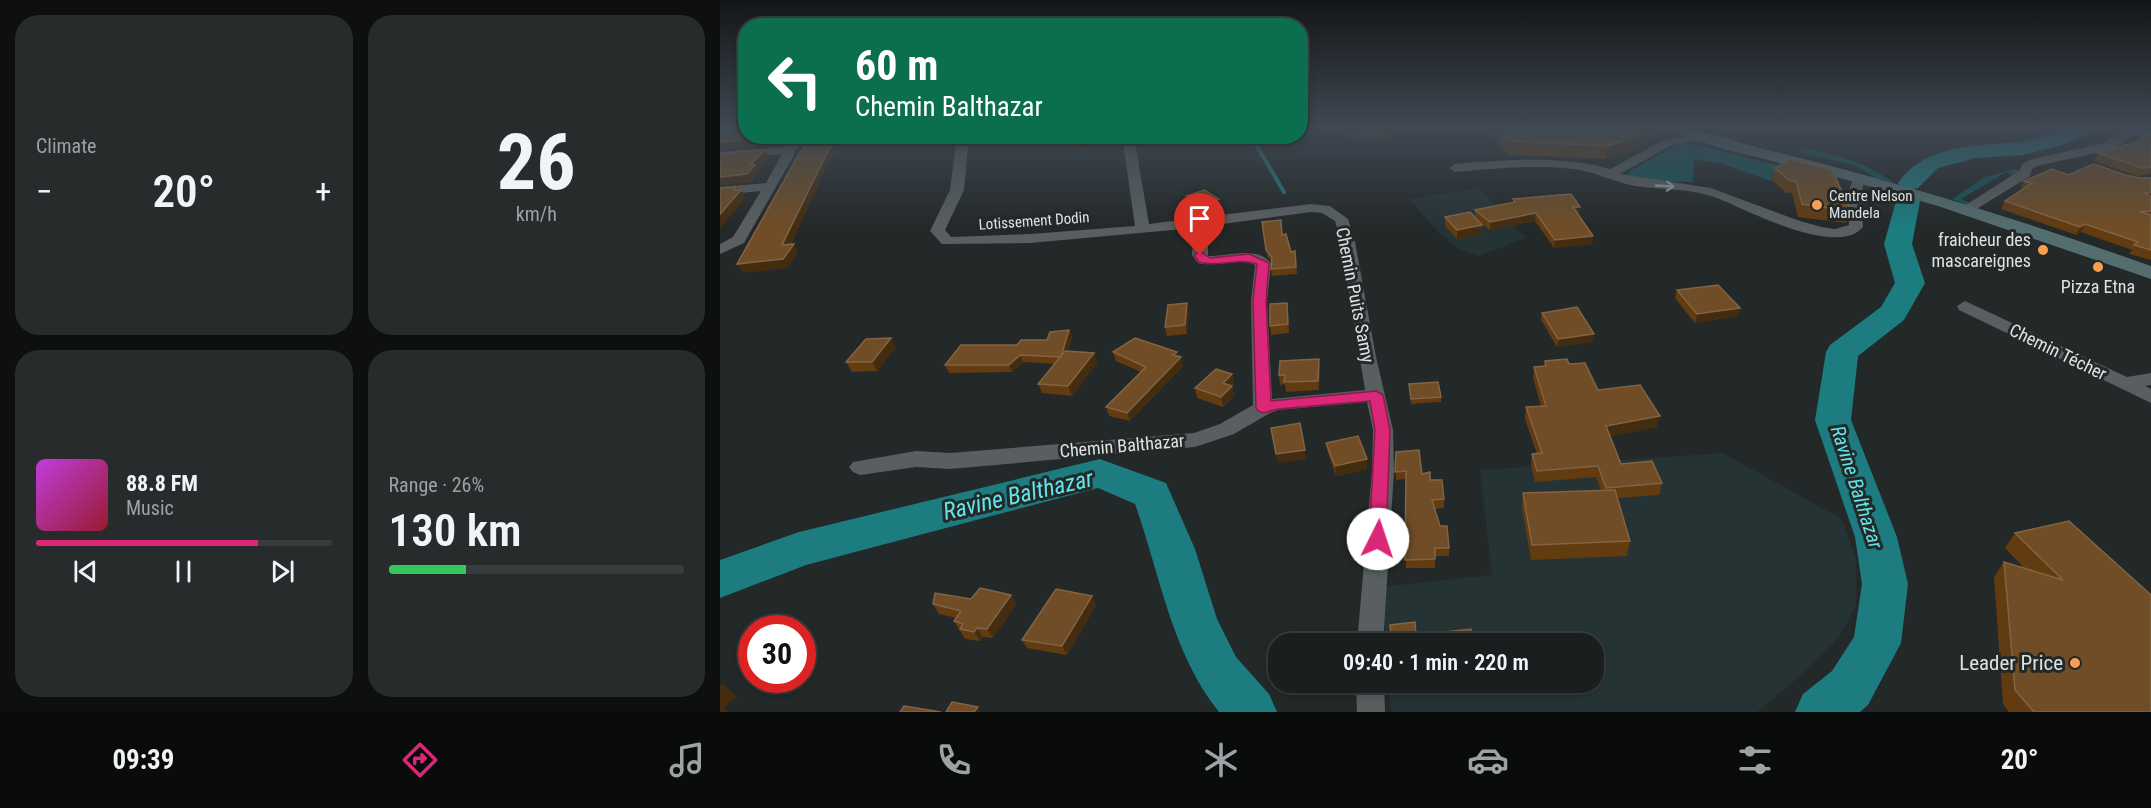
<!DOCTYPE html>
<html lang="en">
<head>
<meta charset="utf-8">
<style>
  body { margin:0; font-family:"Roboto Condensed",sans-serif; background:#272b2b; color:#f1f3f6; height:100vh; display:flex; flex-direction:column; font-size:22px; white-space:nowrap }
  * { box-sizing:border-box; margin:0 }
  p { font-size:20px; color:#9fa2a4 }
  .icon { flex:none; width:33px; height:33px; fill:none; stroke:currentColor; stroke-width:2; stroke-linecap:round; stroke-linejoin:round }
  .map { position:relative; flex:1; overflow:hidden }
  .details { display:flex; flex-direction:column; gap:15px; padding:15px; background:#0e1010; width:720px }
  .details>* { flex:none }
  .guide { position:absolute; left:18px; top:18px; width:570px; height:126px; border-radius:24px; box-shadow:0 3px 9px #0003,0 0 0 2px #383c3c; background:#0b6e4f; color:#fff; overflow:hidden }
  .speed { position:absolute; left:18px; top:615px; display:flex; gap:12px; font-size:30px; font-weight:700; text-align:center }
  .speed>* { display:grid; place-content:center; width:78px; height:78px; border-radius:50%; background:#1a1e1e; box-shadow:0 3px 9px #0003,0 0 0 2px #383c3c; line-height:1 }
  .speed .limit { border:9px solid #d22; background:#fff; color:#111 }
  .pin { position:absolute; display:grid; place-items:center; width:51px; height:51px; color:#fff; margin:-62px -26px; border-radius:50% 50% 50% 0; rotate:-45deg; box-shadow:0 0 6px #0007 }
  .pin .icon { rotate:45deg }
  .me { position:absolute; width:66px; margin:-33px; rotate:4deg; stroke-linejoin:round; filter:drop-shadow(0 0 4px #0008) }
  .turn { display:flex; align-items:center; gap:21px; height:126px; padding:0 18px; font-size:27px }
  .turn .icon { width:78px; height:78px; stroke-width:2.5 }
  .turn b { display:block; font-size:42px; line-height:51px }
  .big { font-size:45px; font-weight:600; line-height:1.1 }
  .details .widget { flex:1; display:flex; flex-direction:column; justify-content:center; gap:9px; min-width:0; padding:0 21px; border-radius:24px; background:#272b2b }
  .details .dial { align-items:center; gap:0 }
  .dial b { font-size:78px; line-height:1 }
  .song { display:flex; align-items:center; gap:18px }
  .cover { width:72px; height:72px; border-radius:9px; background:linear-gradient(135deg,hsl(290 70% 55%),hsl(350 70% 35%)) }
  .played { height:6px; border-radius:3px; background:linear-gradient(90deg,#db2777 75%,#383c3c 75%) }
  .keys { display:flex; justify-content:space-around; direction:ltr }
  .heat { display:flex; justify-content:space-between; align-items:center; font-size:33px; direction:ltr }
  .charge { height:9px; border-radius:4px; background:linear-gradient(90deg,#34c759 26%,#383c3c 0) }
  .details .tiles { flex:1; display:grid; gap:15px; grid-template-columns:repeat(2,1fr) }
  .trip { position:absolute; left:548px; top:633px; width:336px; height:60px; border-radius:24px; background:#1a1e1e; box-shadow:0 3px 9px #0003,0 0 0 2px #383c3c; font-weight:600; line-height:60px; text-align:center }
  .tabs { display:flex; height:96px; justify-content:space-around; align-items:center; background:#0a0c0c; color:#9fa2a4 }
  .tabs .icon { width:42px; height:42px }
  .tabs .active { color:#db2777 }
  .tabs b { font-size:27px; color:#f1f3f6 }
  main { display:flex; flex:1; min-height:0 }
  .map>svg:first-child { display:block }
  .built { fill:#263334 }
  .green { fill:#125557 }
  .lines { fill:none; stroke-linecap:round; stroke-linejoin:round }
  .stream { stroke:#1c7c7f; stroke-width:4 }
  .river { fill:#1c7c7f; fill-rule:evenodd }
  .street { fill:#595f60; fill-rule:evenodd }
  .secondary { fill:#546d6f; fill-rule:evenodd }
  .wall { fill:#633b10 }
  .shaded-wall { fill:#442c10 }
  .building { fill:#704d26; stroke:#826444; stroke-width:1.5 }
  .oneway { stroke:#a2a7a8 }
  .route { fill:#db2777; stroke:#8e194d; stroke-width:1.5 }
  .poi-dot { fill:#fa9f4f; stroke:#232828; stroke-width:2 }
  .labels { text-anchor:middle; stroke-width:6; stroke-linejoin:round; paint-order:stroke }
  .far-poi-label { font-size:15px; fill:#dee2e2; stroke:#232828; text-anchor:start }
  .far-street-label { font-size:15px; fill:#dee2e2; stroke:#232828 }
  .poi-label { font-size:18px; fill:#dee2e2; stroke:#232828; text-anchor:end }
  .street-label { font-size:18px; fill:#dee2e2; stroke:#232828 }
  .water-label { font-size:20px; font-style:italic; fill:#62e4e8; stroke:#232828 }
  .near-poi-label { font-size:21px; fill:#dee2e2; stroke:#232828; text-anchor:end }
  .near-water-label { font-size:24px; font-style:italic; fill:#62e4e8; stroke:#232828 }
</style>
</head>
<body>
<main>
<section class="details">
<div class="tiles">
<div class="widget"><p>Climate</p>
<div class="heat"><a>−</a><b class="big">20°</b><a>+</a></div>
</div>
<div class="widget dial"><b>26</b><p>km/h</p></div>
<div class="widget">
<div class="song"><i class="cover"></i><div><b>88.8 FM</b><p>Music</p></div></div>
<div class="played"></div>
<div class="keys"><svg class="icon" aria-label="previous" viewBox="0 0 24 24"><path d="M18 5L8 12l10 7zM5 5v14"/></svg><svg class="icon" aria-label="pause" viewBox="0 0 24 24"><path d="M8 5v14M16 5v14"/></svg><svg class="icon" aria-label="next" viewBox="0 0 24 24"><path d="M6 5l10 7-10 7zM19 5v14"/></svg></div>
</div>
<div class="widget"><p>Range · 26%</p><b class="big">130 km</b><div class="charge"></div></div>
</div>
</section>
<div class="map">
<svg width="1431" height="712" viewBox="0 0 1431 712">
  <rect width="100%" height="100%" fill="#232828"/>
  <g class="built">
    <polygon points="759,188 806,238 759,256 738,249 716,230 689,199"/>
    <polygon points="1003,453 1122,519 1136,560 1136,605 1120,636 1086,671 1037,712 671,712 669,683 873,682 873,644 666,643 661,587 772,575 760,470"/>
  </g>
  <g class="green">
    <polygon points="962,142 1069,168 1051,181 1000,163 974,159 973,182 923,181 908,175 908,172"/>
    <path d="M1082,148C1118,156 1144,161 1174,183L1156,178L1136,166L1078,152Z"/>
    <polygon points="1295,169 1302,171 1295,176 1286,172 1241,199 1250,203 1247,205 1232,199 1265,177"/>
  </g>
  <g class="lines">
    <polyline class="stream" points="531,136 564,192"/>
    <g class="river">
      <path d="M1345,128H1374L1371,132L1342,145L1303,155L1255,158L1218,168L1198,188L1190,190L1182,188L1178,183C1206,143 1257,146 1300,142C1316,140 1331,134 1345,128Z"/>
      <polygon points="1188,194 1197,196 1200,201 1192,244 1205,283 1184,320 1138,356 1131,420 1177,537 1188,584 1181,643 1148,705 1140,712 1075,712 1083,694 1112,671 1134,637 1142,584 1135,537 1095,420 1106,352 1110,345 1161,307 1175,283 1164,244 1176,201 1179,196"/>
      <path d="M380,459L446,483L475,549L497,619L516,657L549,694L557,712H499C451,652 440,574 415,504L378,488L86,565L0,598V560L79,532Z"/>
    </g>
    <g class="street">
      <polygon points="1407,128 1418,128 1431,132 1431,139 1414,134 1393,149 1317,166 1312,169 1310,176 1250,213 1240,213 1238,210 1299,171 1302,164 1309,160 1385,143"/>
      <path d="M983,133L989,137L987,139L952,145L900,174L991,188L1077,220L1101,227L1115,229L1129,225L1127,196L1132,182L1138,178L1144,182L1141,196L1143,227C1117,258 1027,210 997,198C970,188 943,190 915,186C894,182 876,172 854,169C815,164 774,169 735,172L729,168L735,164C787,160 839,155 890,169L944,140Z"/>
      <polygon points="75,136 86,136 78,149 74,150 74,155 24,243 0,254 0,244 13,237 41,191 0,195 0,187 46,183 62,154 0,160 0,152 62,147 70,143"/>
      <path d="M237,136H249L244,190L225,230L231,237L310,234L415,226L402,136H414L429,224L591,204L610,206L628,219L635,242L656,357L673,430L674,471L663,644H637L652,471L653,430L647,402L558,410L550,413L514,434L475,447L230,469L196,467L140,475L133,472L129,467L133,462L196,451L230,453L474,433L500,424L533,405L531,301L535,265C518,257 496,268 478,263L472,255L474,228L310,243L222,244L210,231L230,190ZM591,212L602,213L615,221L621,242L645,390L552,399L547,301L551,263C536,245 508,257 488,256V226Z"/>
      <polygon points="1245,301 1407,377 1431,373 1431,385 1425,386 1431,389 1431,403 1239,310 1237,306"/>
      <polygon points="636,682 664,682 665,712 637,712"/>
    </g>
    <path class="secondary" d="M949,128C985,128 1020,144 1056,152C1183,183 1307,222 1431,266V279L1218,206L1124,179L1000,148L952,131Z"/>
  </g>
  <g class="wall">
    <polygon points="623,128 679,128 665,142 623,136"/>
    <polygon points="769,128 934,128 934,133 932,134 931,139 914,150 885,159 790,155 784,151"/>
    <polygon points="1431,134 1431,174 1417,176 1374,161 1378,153 1416,142 1419,136"/>
    <polygon points="1055,168 1131,211 1126,223 1078,217 1072,193 1066,193 1052,180"/>
    <polygon points="1348,175 1405,175 1420,178 1431,178 1431,260 1409,254 1412,250 1361,232 1356,235 1281,209 1285,201 1303,189 1301,188 1304,181"/>
    <polygon points="466,196 499,199 500,208 482,214 468,204"/>
    <polygon points="793,199 859,215 858,215 872,244 834,248 815,221 770,230 757,220 762,225 761,234 737,239 725,226 725,217 755,217 755,210 793,203"/>
    <polygon points="542,222 562,235 571,252 576,258 577,274 552,276 551,269 552,262 547,256"/>
    <polygon points="957,290 1020,308 1017,316 975,323 955,298"/>
    <polygon points="567,303 569,333 551,335 550,326"/>
    <polygon points="469,313 467,334 447,336 445,327"/>
    <polygon points="822,313 873,342 837,347 821,320"/>
    <polygon points="349,330 352,338 348,351 374,353 377,363 352,396 322,393 318,384 335,364 303,362 292,372 229,373 225,365 297,345 327,340"/>
    <polygon points="176,347 157,371 132,372 126,362"/>
    <polygon points="393,352 458,356 463,366 410,421 389,416 386,407 421,372 396,361"/>
    <polygon points="825,361 849,364 878,390 937,427 890,436 901,464 942,483 939,495 897,498 910,541 907,556 811,560 802,508 803,493 881,491 876,477 815,482 811,465 812,454 817,454 805,419 806,407 821,406 813,378 814,367 824,366"/>
    <polygon points="600,369 599,390 566,392 565,384 560,385 559,375"/>
    <polygon points="512,374 514,384 512,386 514,396 503,407 477,398 475,388"/>
    <polygon points="689,384 721,397 721,402 691,404"/>
    <polygon points="606,443 647,469 616,476 608,453"/>
    <polygon points="676,452 710,480 724,499 724,508 714,509 720,526 729,548 729,556 715,556 715,568 686,568 686,479 676,480"/>
    <polygon points="1349,521 1431,712 1289,712 1283,704 1274,577 1284,562 1305,569 1285,548 1295,533"/>
    <polygon points="291,595 296,604 273,638 263,637 260,641 245,639 234,621 237,618 219,614 213,604 251,599"/>
    <polygon points="376,605 347,655 307,648 302,640"/>
  </g>
  <g class="shaded-wall">
    <polygon points="672,128 679,128 665,142 664,136"/>
    <polygon points="930,128 934,128 934,133 932,134 931,139 914,150 885,159 887,146"/>
    <polygon points="57,136 68,136 61,145 0,150 0,142"/>
    <polygon points="120,136 127,136 125,142 111,158 68,252 74,244 78,252 68,268 23,273 17,264 62,245 108,151"/>
    <polygon points="372,136 376,136 372,150 356,151 354,144"/>
    <polygon points="45,150 49,158 38,170 39,173 32,182 0,185 0,177 30,165"/>
    <polygon points="17,187 19,191 21,190 26,198 0,228 0,214"/>
    <polygon points="499,199 500,208 482,214 480,206"/>
    <polygon points="853,207 860,207 859,215 852,216"/>
    <polygon points="816,213 815,221 770,230 770,222"/>
    <polygon points="1365,224 1361,232 1356,235 1360,227"/>
    <polygon points="762,225 761,234 737,239 737,230"/>
    <polygon points="873,236 872,244 834,248 835,240"/>
    <polygon points="467,303 469,313 467,334 465,325"/>
    <polygon points="1020,308 1017,316 975,323 977,314"/>
    <polygon points="349,330 352,338 343,364 341,357"/>
    <polygon points="874,334 873,342 837,347 838,339"/>
    <polygon points="171,338 176,347 157,371 152,362"/>
    <polygon points="457,352 458,359 461,357 463,366 410,421 407,413 453,355"/>
    <polygon points="374,353 377,363 352,396 348,386"/>
    <polygon points="300,355 303,362 292,372 289,365"/>
    <polygon points="599,359 600,369 599,390 598,381"/>
    <polygon points="512,374 514,384 505,393 503,383"/>
    <polygon points="512,386 514,396 503,407 501,397"/>
    <polygon points="940,416 937,427 884,437 886,426"/>
    <polygon points="585,450 586,459 558,463 556,454"/>
    <polygon points="647,459 647,469 616,476 615,466"/>
    <polygon points="291,595 296,604 273,638 267,629"/>
    <polygon points="372,596 376,605 347,655 342,646"/>
    <polygon points="257,628 263,637 260,641 254,632"/>
    <polygon points="3,684 17,697 4,707 8,711 7,712 0,712 0,686"/>
    <polygon points="258,707 261,712 254,712"/>
  </g>
  <g class="building">
    <polygon points="2,128 26,128 26,136 57,136 57,137 0,142 0,130"/>
    <polygon points="623,128 672,128 664,136 623,130"/>
    <polygon points="778,128 930,128 916,137 887,146 791,141 785,138"/>
    <polygon points="1431,134 1431,167 1422,168 1378,153 1426,139 1419,136"/>
    <polygon points="91,136 120,136 108,151 62,245 74,244 63,259 17,264 79,154"/>
    <polygon points="357,136 372,136 370,143 354,144"/>
    <polygon points="45,150 30,165 35,165 27,174 0,177 0,154"/>
    <polygon points="1070,159 1112,170 1131,211 1082,204 1076,181 1070,181 1055,168"/>
    <polygon points="1374,164 1405,175 1420,178 1431,178 1431,192 1425,193 1431,197 1431,211 1420,212 1431,215 1431,250 1414,245 1418,242 1365,224 1360,227 1285,201 1312,183 1304,181 1332,169 1348,175"/>
    <polygon points="17,187 14,190 21,190 0,214 0,188"/>
    <polygon points="484,190 499,199 480,206 466,196"/>
    <polygon points="851,194 860,207 853,207 873,236 835,240 816,213 770,222 755,210 795,202 793,199"/>
    <polygon points="750,212 762,225 737,230 725,217"/>
    <polygon points="561,220 562,235 566,234 571,252 575,251 576,267 551,269 552,257 546,250 542,222"/>
    <polygon points="998,285 1020,308 977,314 957,290"/>
    <polygon points="467,303 465,325 445,327 448,305"/>
    <polygon points="567,303 568,324 550,326 550,304"/>
    <polygon points="857,307 874,334 838,339 822,313"/>
    <polygon points="349,330 341,357 300,355 289,365 225,365 241,345 297,345 301,340 327,340 330,332"/>
    <polygon points="171,338 152,362 126,362 146,339"/>
    <polygon points="415,338 457,352 453,355 461,357 407,413 386,407 426,367 393,352"/>
    <polygon points="345,351 374,353 348,386 318,384"/>
    <polygon points="599,359 598,381 564,382 565,375 559,375 560,361"/>
    <polygon points="847,359 849,364 865,363 878,390 920,385 940,416 886,426 901,464 932,461 942,483 886,488 878,466 817,471 812,454 822,453 806,407 826,406 814,367 826,366 825,361"/>
    <polygon points="496,369 512,374 503,383 512,386 501,397 475,388"/>
    <polygon points="718,382 721,397 691,399 689,384"/>
    <polygon points="580,423 585,450 556,454 551,428"/>
    <polygon points="638,436 647,459 615,466 606,443"/>
    <polygon points="699,450 702,474 710,472 710,480 722,480 724,499 712,500 720,526 727,526 729,548 715,548 715,559 685,560 686,471 675,472 676,452"/>
    <polygon points="895,490 910,541 812,545 803,493"/>
    <polygon points="1349,521 1431,595 1431,712 1314,712 1295,690 1284,562 1343,580 1295,533"/>
    <polygon points="260,588 291,595 267,629 257,628 254,632 240,629 243,624 234,621 241,611 213,604 215,593 251,599"/>
    <polygon points="336,589 372,596 342,646 302,640"/>
    <polygon points="695,622 696,635 751,629 754,644 672,644 670,625"/>
    <polygon points="232,702 258,707 254,712 226,712"/>
    <polygon points="184,706 221,712 180,712"/>
  </g>
  <defs><path id="oneway-shaft" d="M-6 0H5M1.5-3L5.5 0L1.5 3" fill="none" stroke-width="1.6" stroke-linecap="round" stroke-linejoin="round" transform="scale(1.5)"/></defs>
  <use class="oneway" href="#oneway-shaft" transform="translate(945 186) rotate(3)"/>
  <linearGradient id="sky" x2="0" y2="1"><stop stop-color="#131616"/><stop offset="0.56" stop-color="#3f4853"/><stop offset="1" stop-color="#3f4853" stop-opacity="0"/></linearGradient>
  <rect width="1431" height="228" fill="url(#sky)"/>
  <path class="route" d="M480,251L490,258L529,254L549,263L546,301L551,401L656,391L663,395L670,430L666,539L664,544L658,546L651,544L649,539L655,430L650,401L558,409L543,413L538,411L536,408L533,301L537,264C518,257 498,268 479,262L474,255Z"/>
  <g class="poi-dot">
    <circle cx="1097" cy="205" r="6"/>
    <circle cx="1323" cy="250" r="6"/>
    <circle cx="1378" cy="267" r="6"/>
    <circle cx="1355" cy="663" r="6"/>
  </g>
  <g class="labels">
    <g class="far-poi-label">
      <text x="1109" y="201">Centre Nelson<tspan x="1109" dy="17">Mandela</tspan></text>
    </g>
    <g class="far-street-label">
      <text transform="translate(314 221) rotate(-4)" y="5">Lotissement Dodin</text>
    </g>
    <g class="poi-label">
      <text x="1311" y="246">fraicheur des<tspan x="1311" dy="21">mascareignes</tspan></text>
      <text x="1378" y="293" text-anchor="middle">Pizza Etna</text>
    </g>
    <g class="street-label">
      <text transform="translate(635 295) rotate(79)" y="6">Chemin Puits Samy</text>
      <text transform="translate(1338 352) rotate(26)" y="6">Chemin Técher</text>
      <text transform="translate(402 446) rotate(-5)" y="6">Chemin Balthazar</text>
    </g>
    <g class="water-label">
      <text transform="translate(1137 487) rotate(72)" y="7">Ravine Balthazar</text>
    </g>
    <g class="near-poi-label">
      <text x="1343" y="670">Leader Price</text>
    </g>
    <g class="near-water-label">
      <text transform="translate(298 495) rotate(-13)" y="8">Ravine Balthazar</text>
    </g>
  </g>
</svg>
<div class="speed"><div class="limit">30</div></div>
<div class="pin" style="left:480px;top:255px;background:#d93025"><svg class="icon" aria-label="arrive" viewBox="0 0 24 24"><path d="M6 21V4h12l-3 4 3 4H6"/></svg></div>
<svg class="me" style="left:658px;top:539px" viewBox="-20 -20 40 40"><circle r="19" fill="#fff"/><path d="M0-13L10 11 0 6-10 11z" fill="#db2777"/></svg>
<div class="trip">09:40 · 1 min · 220 m</div>
<div class="guide">
<div class="turn"><svg class="icon" aria-label="left" viewBox="0 0 24 24"><path d="M17 20v-9H6M10 6l-5 5 5 5"/></svg><div><b>60 m</b>Chemin Balthazar</div></div>
</div>
</div>
</main>
<nav class="tabs">
<b>09:39</b>
<svg class="icon active" aria-label="directions" viewBox="0 0 24 24"><path d="M12 3l9 9-9 9-9-9zM9 14v-3h6M13 9l2 2-2 2"/></svg>
<svg class="icon" aria-label="music" viewBox="0 0 24 24"><path d="M9 18V5l10-2v13"/><circle cx="6" cy="18" r="3"/><circle cx="16" cy="16" r="3"/></svg>
<svg class="icon" aria-label="phone" viewBox="0 0 24 24"><path d="M5 4h4l2 5-3 2q2 4 5 5l2-3 5 2v4C11 20 4 13 5 4z"/></svg>
<svg class="icon" aria-label="climate" viewBox="0 0 24 24"><path d="M12 3v18M4 7l16 10M4 17L20 7"/></svg>
<svg class="icon" aria-label="car" viewBox="0 0 24 24"><path d="M5 17H2v-5l4-1 3-4h7l3 4 3 1v5h-3M9 17h6M6 11h13"/><circle cx="7" cy="17" r="2"/><circle cx="17" cy="17" r="2"/></svg>
<svg class="icon" aria-label="filters" viewBox="0 0 24 24"><path d="M4 7h16M4 17h16"/><circle cx="9" cy="7" r="2"/><circle cx="15" cy="17" r="2"/></svg>
<b>20°</b>
</nav>
</body>
</html>
